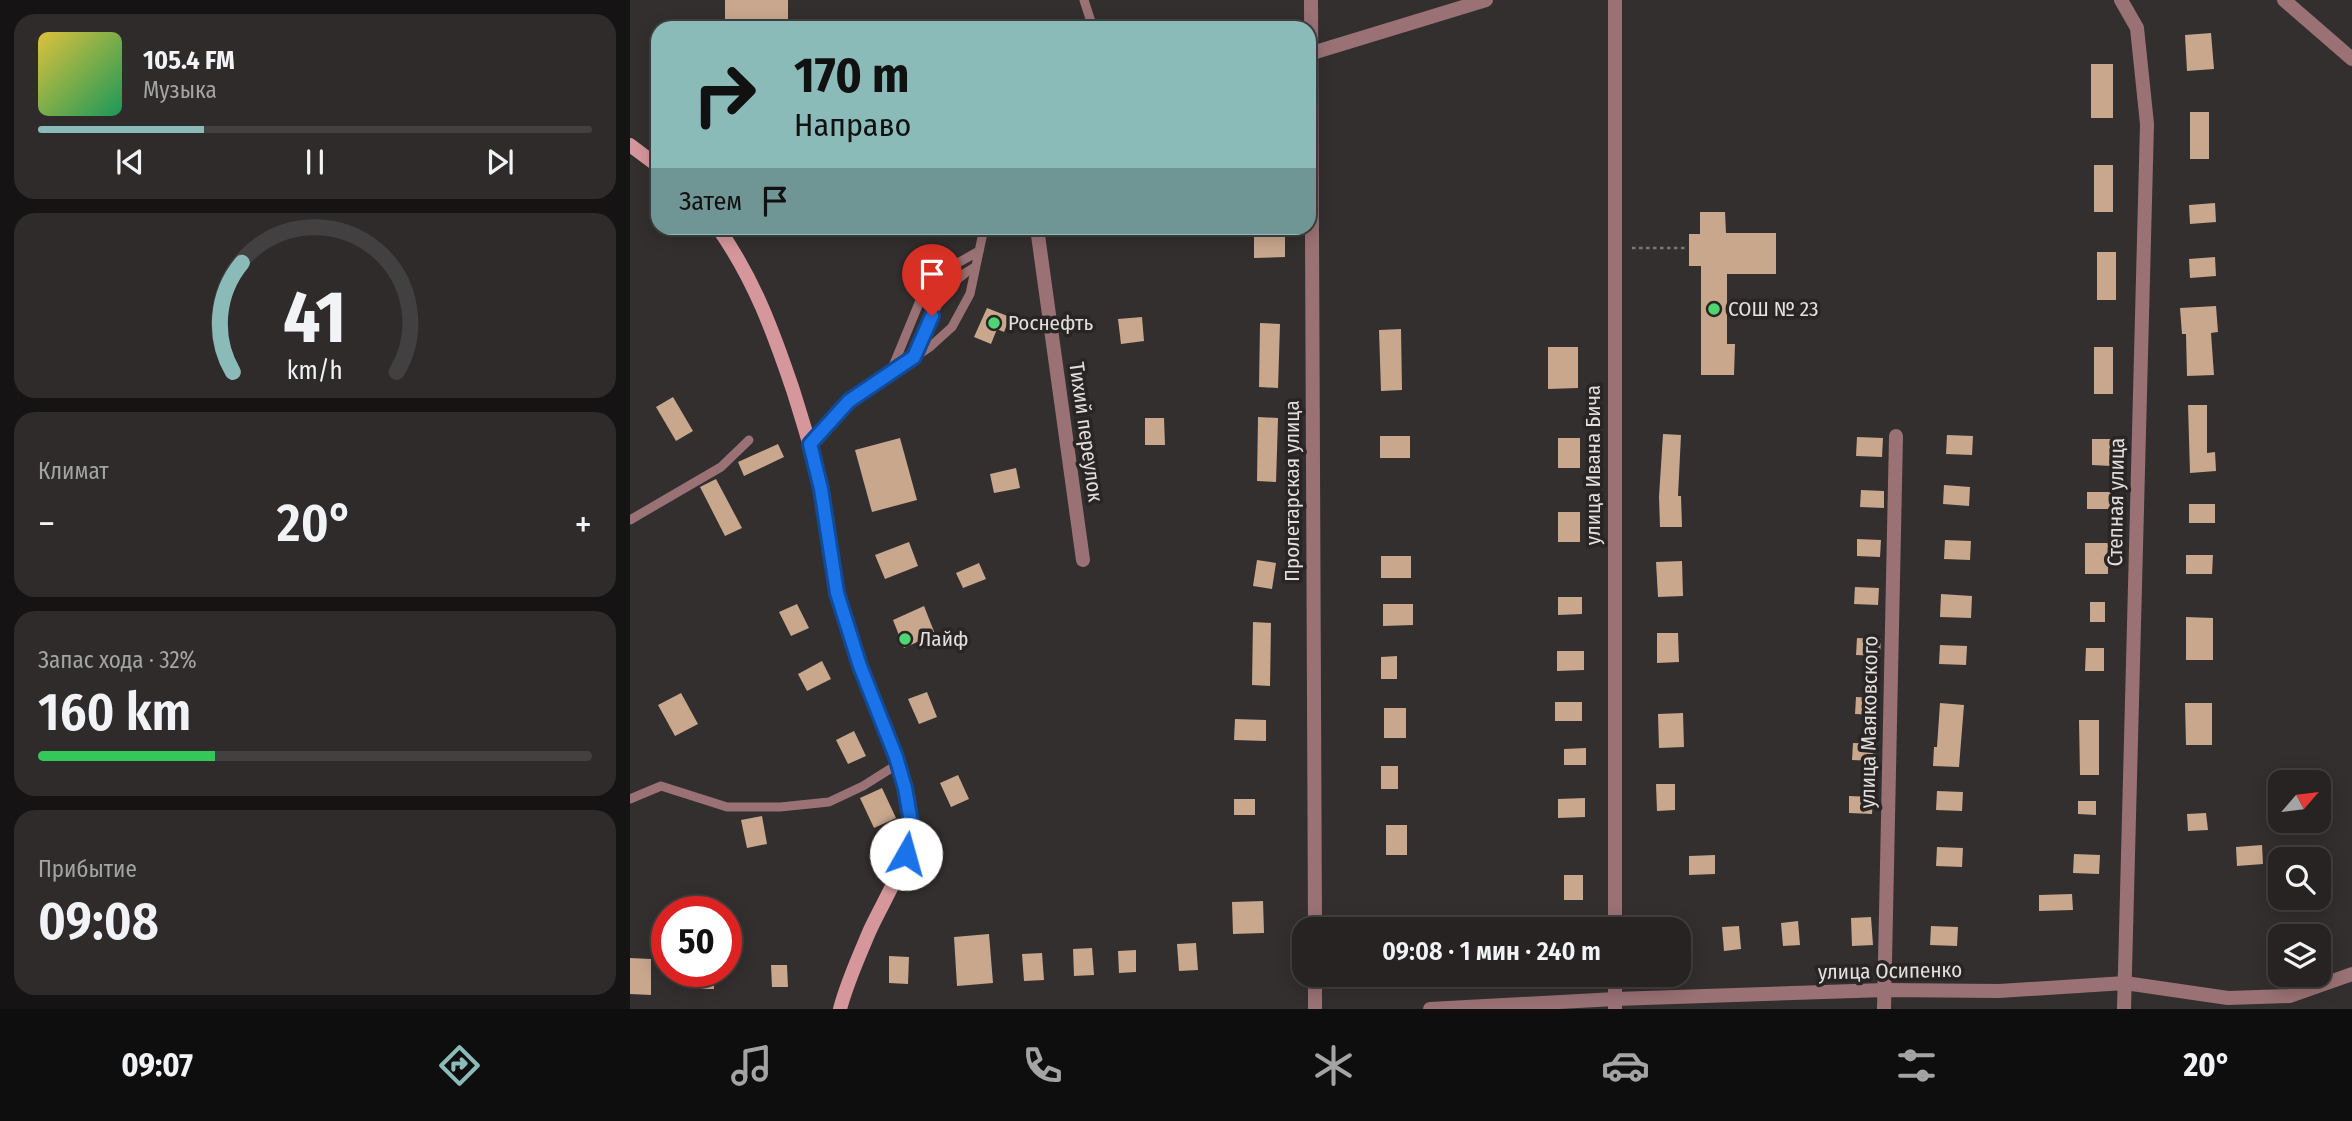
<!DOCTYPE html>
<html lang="ru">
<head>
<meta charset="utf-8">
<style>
  body { margin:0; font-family:"Fira Sans Condensed",sans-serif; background:#2e2b2a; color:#f1f3f6; height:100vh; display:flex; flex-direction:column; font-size:26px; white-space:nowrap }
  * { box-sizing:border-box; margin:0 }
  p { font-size:23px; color:#a4a4a5 }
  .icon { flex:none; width:38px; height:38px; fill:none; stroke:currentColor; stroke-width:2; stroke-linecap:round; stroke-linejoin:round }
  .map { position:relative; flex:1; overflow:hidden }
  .panel { display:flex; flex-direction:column; gap:14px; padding:14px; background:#151313; width:630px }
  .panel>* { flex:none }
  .top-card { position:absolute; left:21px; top:21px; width:665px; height:214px; border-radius:21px; box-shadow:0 4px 18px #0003,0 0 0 2px #424040; background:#8bbbb9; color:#111; overflow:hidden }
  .needle { width:46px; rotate:62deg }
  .controls { position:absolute; left:1638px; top:770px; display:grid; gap:14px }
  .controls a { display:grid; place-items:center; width:63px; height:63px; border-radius:14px; background:#262322; box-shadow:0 4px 18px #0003,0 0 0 2px #424040; font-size:35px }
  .speed { position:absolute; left:21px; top:896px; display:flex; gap:14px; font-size:35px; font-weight:700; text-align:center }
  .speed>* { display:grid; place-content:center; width:91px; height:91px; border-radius:50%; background:#262322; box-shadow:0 4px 18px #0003,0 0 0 2px #424040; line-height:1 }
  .speed .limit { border:10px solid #d22; background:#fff; color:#111 }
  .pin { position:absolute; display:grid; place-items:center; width:60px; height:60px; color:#fff; margin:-72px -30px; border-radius:50% 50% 50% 0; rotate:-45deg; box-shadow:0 0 7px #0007 }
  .pin .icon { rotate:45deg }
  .me { position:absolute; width:77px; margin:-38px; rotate:7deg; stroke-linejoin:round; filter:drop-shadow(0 0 5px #0008) }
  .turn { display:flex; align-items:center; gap:24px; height:147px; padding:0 28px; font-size:32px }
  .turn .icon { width:91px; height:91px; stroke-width:2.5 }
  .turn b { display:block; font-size:49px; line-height:60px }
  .then { display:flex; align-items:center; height:66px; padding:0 28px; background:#0003; gap:14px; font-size:26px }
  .big { font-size:52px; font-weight:600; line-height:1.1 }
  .panel .widget { flex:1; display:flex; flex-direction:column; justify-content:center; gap:10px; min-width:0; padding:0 24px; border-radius:21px; background:#2e2b2a }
  .panel .dial { align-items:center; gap:0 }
  .dial svg { height:182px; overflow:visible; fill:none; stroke:#424040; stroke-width:7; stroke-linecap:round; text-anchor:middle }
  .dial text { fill:#f1f3f6; stroke:none }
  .song { display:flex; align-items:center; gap:21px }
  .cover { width:84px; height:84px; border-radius:10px; background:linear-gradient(135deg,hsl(50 70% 55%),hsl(150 70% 35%)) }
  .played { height:7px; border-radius:4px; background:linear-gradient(90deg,#8bbbb9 30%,#424040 30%) }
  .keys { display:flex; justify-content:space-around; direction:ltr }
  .heat { display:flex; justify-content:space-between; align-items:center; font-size:38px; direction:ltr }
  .charge { height:10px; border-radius:5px; background:linear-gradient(90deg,#34c759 32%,#424040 0) }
  .trip { position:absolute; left:662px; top:917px; width:399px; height:70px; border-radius:21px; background:#262322; box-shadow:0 4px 18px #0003,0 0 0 2px #424040; font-weight:600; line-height:70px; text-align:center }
  .menu { display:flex; height:112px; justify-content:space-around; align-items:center; background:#0f0e0e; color:#a4a4a5 }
  .menu .icon { width:49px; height:49px }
  .menu .active { color:#8bbbb9 }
  .menu b { font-size:32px; color:#f1f3f6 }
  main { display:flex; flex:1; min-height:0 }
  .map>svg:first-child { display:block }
  .building { fill:#c8a78d }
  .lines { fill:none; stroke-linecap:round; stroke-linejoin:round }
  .path { stroke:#797675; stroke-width:2.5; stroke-dasharray:3.5 3.5; stroke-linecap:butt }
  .service { stroke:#9a7275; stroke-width:9 }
  .minor { stroke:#9a7275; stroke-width:14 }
  .secondary { stroke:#d6979c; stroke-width:14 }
  .route-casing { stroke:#114b97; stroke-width:18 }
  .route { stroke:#1a73e8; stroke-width:12 }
  .poi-dot { fill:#4ed675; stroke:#292524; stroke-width:2.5 }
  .labels { text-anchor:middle; stroke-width:7; stroke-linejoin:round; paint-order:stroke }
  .poi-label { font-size:21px; fill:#e2dfde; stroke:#292524; text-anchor:start }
  .street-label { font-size:21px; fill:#e2dfde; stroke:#292524 }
</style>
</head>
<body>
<main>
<section class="panel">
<div class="widget">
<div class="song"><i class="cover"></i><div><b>105.4 FM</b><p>Музыка</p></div></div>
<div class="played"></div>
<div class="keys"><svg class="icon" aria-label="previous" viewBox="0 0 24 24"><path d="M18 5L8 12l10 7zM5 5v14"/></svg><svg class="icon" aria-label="pause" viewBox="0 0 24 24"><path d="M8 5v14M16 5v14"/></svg><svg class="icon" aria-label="next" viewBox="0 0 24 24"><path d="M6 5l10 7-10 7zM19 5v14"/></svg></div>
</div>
<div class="widget dial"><svg viewBox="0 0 100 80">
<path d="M14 69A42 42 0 1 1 86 69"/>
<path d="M14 69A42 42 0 0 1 18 21" stroke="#8bbbb9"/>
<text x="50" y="56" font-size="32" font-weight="700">41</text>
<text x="50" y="72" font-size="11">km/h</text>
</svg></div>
<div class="widget"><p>Климат</p>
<div class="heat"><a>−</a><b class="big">20°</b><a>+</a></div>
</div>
<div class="widget"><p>Запас хода · 32%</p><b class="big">160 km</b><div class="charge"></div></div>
<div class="widget"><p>Прибытие</p><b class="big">09:08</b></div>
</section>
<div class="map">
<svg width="1722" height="1009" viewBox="0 0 1722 1009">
  <rect width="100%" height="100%" fill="#332f2e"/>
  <g class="building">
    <rect x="95" y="0" width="63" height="28"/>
    <polygon points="1581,33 1584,69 1557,71 1555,35"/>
    <rect x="1461" y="64" width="22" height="54"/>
    <rect x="1560" y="112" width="19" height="47"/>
    <rect x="1464" y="165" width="19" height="47"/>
    <polygon points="1585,203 1586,222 1560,224 1559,205"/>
    <polygon points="1070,212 1095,212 1096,233 1146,233 1146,274 1097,274 1097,344 1105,344 1104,375 1071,375 1071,266 1059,266 1059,234 1070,234"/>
    <polygon points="624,235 655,235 655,257 624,258"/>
    <rect x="1467" y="252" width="19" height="48"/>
    <polygon points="1585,257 1586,276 1560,278 1559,259"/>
    <polygon points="1586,306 1588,332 1581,333 1584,375 1557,376 1556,334 1552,334 1550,308"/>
    <polygon points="357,308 380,317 374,332 367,329 361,344 344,337"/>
    <polygon points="512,317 514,341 491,344 488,319"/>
    <polygon points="630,323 650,324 648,388 629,387"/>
    <polygon points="771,329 772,390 751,391 749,330"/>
    <polygon points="918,347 948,347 948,388 918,389"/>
    <rect x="1464" y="347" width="19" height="47"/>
    <polygon points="43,397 63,431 46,441 26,407"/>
    <polygon points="1558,405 1577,405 1577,453 1585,452 1586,471 1560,473"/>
    <polygon points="628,417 648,418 646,482 627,481"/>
    <polygon points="515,418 534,418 535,445 515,445"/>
    <polygon points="1033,434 1051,435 1048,496 1051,496 1052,527 1030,527 1029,497"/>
    <polygon points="1317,435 1343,436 1342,455 1316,454"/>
    <rect x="750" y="436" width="30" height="22"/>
    <polygon points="1227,437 1253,438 1252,457 1226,456"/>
    <polygon points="270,438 287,500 242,512 225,450"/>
    <rect x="928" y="438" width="22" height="30"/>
    <polygon points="1462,439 1481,439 1481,466 1462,465"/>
    <polygon points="148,444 154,457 114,476 108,462"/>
    <polygon points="386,468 390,488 364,493 360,474"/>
    <polygon points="86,479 112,528 95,536 70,487"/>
    <polygon points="1314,485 1340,487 1339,506 1313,504"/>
    <polygon points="1231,490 1254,491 1254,508 1230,507"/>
    <rect x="1457" y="492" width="24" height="17"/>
    <rect x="1559" y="504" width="26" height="19"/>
    <rect x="928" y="512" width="22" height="30"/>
    <polygon points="1227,539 1251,540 1250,557 1227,556"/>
    <polygon points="1315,540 1341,541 1340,560 1314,559"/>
    <polygon points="279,542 288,566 255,579 245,555"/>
    <rect x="1455" y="543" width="23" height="31"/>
    <polygon points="1556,555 1583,555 1582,574 1556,574"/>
    <rect x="751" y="556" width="30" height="22"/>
    <polygon points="627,560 646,563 642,589 623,586"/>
    <polygon points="1052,561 1053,596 1028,597 1026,562"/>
    <polygon points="349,563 356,579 333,588 326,573"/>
    <polygon points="1225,587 1249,588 1248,605 1224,604"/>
    <polygon points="1311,594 1342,596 1341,618 1310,617"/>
    <polygon points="928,597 952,597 952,614 928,615"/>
    <rect x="1460" y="602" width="15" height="20"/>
    <polygon points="167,604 179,628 161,636 149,612"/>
    <polygon points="753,604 783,604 783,625 753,626"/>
    <polygon points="294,606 305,634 274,648 263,620"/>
    <polygon points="1556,617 1583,618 1583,660 1556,660"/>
    <polygon points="623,622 641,623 640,686 622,685"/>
    <polygon points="1027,633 1048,633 1049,662 1027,663"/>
    <polygon points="1227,638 1251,639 1250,656 1226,655"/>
    <polygon points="1310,645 1337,646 1336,665 1309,664"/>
    <polygon points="1456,648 1474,648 1474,671 1455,671"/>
    <polygon points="927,651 954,651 954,670 927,671"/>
    <polygon points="767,656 767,679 751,679 751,657"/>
    <polygon points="192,661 201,679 177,691 168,674"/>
    <polygon points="297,692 307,717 289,724 278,699"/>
    <polygon points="51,693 68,724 45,736 28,705"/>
    <polygon points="1226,697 1249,698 1248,715 1225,714"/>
    <rect x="925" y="702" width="27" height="19"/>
    <polygon points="1310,703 1334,705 1329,767 1303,766 1304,747 1307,747"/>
    <polygon points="1555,703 1582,703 1582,745 1556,745"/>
    <rect x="754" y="708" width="22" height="30"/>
    <polygon points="1053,713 1054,747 1029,748 1028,714"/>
    <polygon points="605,719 636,720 636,741 604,740"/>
    <polygon points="1449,720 1469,720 1469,775 1450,775"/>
    <polygon points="224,731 236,756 218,764 206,740"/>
    <polygon points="1223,743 1246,744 1245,761 1222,760"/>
    <polygon points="956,748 956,765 934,765 934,749"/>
    <rect x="751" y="766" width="17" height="23"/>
    <polygon points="328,775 339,799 321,807 310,783"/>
    <polygon points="1026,784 1045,784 1045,810 1027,811"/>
    <polygon points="252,788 266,818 244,828 230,798"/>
    <polygon points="1307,791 1333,792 1332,811 1306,810"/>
    <polygon points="1219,796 1243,797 1242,814 1219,813"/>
    <polygon points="955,798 955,817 928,818 928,799"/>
    <rect x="604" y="799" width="21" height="16"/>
    <polygon points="1448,801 1466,801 1466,815 1448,814"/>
    <polygon points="1576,813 1578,830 1558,831 1557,814"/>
    <polygon points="132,816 137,844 117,848 111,820"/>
    <rect x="756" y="825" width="21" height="30"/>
    <polygon points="1632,845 1633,864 1607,866 1606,847"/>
    <polygon points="1307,847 1333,848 1332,867 1306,866"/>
    <polygon points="1444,854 1470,855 1469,874 1443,873"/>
    <polygon points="1085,855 1085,874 1059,875 1059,856"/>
    <rect x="934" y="875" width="19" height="25"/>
    <polygon points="1442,894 1443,910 1409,911 1409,895"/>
    <polygon points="633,901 634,933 603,934 602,902"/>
    <polygon points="1241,917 1243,945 1222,946 1221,918"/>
    <polygon points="1168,921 1170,945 1153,946 1151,923"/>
    <polygon points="1109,926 1111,949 1094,951 1092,927"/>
    <polygon points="1301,926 1328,927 1327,946 1300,945"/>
    <polygon points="359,934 363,983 327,986 324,937"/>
    <polygon points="566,943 568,970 549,971 547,944"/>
    <polygon points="462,948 464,975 444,976 443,949"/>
    <polygon points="506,950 506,972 489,973 488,951"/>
    <polygon points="412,953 414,980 394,981 392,954"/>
    <polygon points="259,956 279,957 278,984 259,983"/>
    <polygon points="0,958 21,959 21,995 0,994"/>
    <polygon points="141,965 157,965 158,987 142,987"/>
    <polygon points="67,971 84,971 84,989 68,989"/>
  </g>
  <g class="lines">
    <polyline class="path" points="1002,248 1056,248"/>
    <g class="service">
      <polyline points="454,0 463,28"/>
      <path d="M285,355C301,320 309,286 345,267"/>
      <polyline points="261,371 294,291 317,269 349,251"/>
      <polyline points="180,444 219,401 300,347 322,327 340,294 354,228"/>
      <polyline points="0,520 91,467 119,440"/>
      <polyline points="0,799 31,786 97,807 150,807 199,802 233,786 268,764"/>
    </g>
    <g class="minor">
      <polyline points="681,0 685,929"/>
      <polyline points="1491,0 1507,28 1517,124 1494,1009"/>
      <polyline points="1654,0 1722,59"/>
      <polyline points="679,54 856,0"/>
      <polyline points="407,228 453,560"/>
      <polyline points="985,929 985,0"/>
      <polyline points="685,975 685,1009"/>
      <polyline points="800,1009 985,999 1255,990 1369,991 1495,983 1598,998 1660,996 1722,974"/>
      <polyline points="985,1009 985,975"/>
      <polyline points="1254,1009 1266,436"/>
    </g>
    <g class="secondary">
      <polyline points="0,145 28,166"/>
      <path d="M88,228C124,279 143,331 163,390C173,422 183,454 191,486C200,530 201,574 214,616C220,633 224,650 230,667C246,713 281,774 281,822C280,862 256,895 240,930C229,956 217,982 210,1009"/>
    </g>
  </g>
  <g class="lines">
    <g class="route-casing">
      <polyline id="route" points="276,854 281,822 275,788 266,757 230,666 207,593 191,489 180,444 219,401 284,357 302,316"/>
    </g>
    <use href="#route" class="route"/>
  </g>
  <g class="poi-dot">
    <circle cx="1084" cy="309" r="7"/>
    <circle cx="364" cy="323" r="7"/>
    <circle cx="275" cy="639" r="7"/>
  </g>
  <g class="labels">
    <g class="poi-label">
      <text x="1098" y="316">СОШ № 23</text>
      <text x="378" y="330">Роснефть</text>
      <text x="289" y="646">Лайф</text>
    </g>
    <g class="street-label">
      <text transform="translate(456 432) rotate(82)" y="7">Тихий переулок</text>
      <text transform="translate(963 465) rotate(-90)" y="7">улица Ивана Бича</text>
      <text transform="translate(662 491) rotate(-90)" y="7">Пролетарская улица</text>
      <text transform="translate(1486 502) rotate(-89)" y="7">Степная улица</text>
      <text transform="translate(1239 722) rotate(-89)" y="7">улица Маяковского</text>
      <text transform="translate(1260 971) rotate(-1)" y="7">улица Осипенко</text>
    </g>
  </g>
</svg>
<div class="controls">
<a><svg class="needle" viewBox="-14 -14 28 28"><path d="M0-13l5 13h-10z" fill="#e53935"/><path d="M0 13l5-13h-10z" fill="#a4a4a5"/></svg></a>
<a><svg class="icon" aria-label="search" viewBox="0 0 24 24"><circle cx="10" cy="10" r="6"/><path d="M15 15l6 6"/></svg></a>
<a><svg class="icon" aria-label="layers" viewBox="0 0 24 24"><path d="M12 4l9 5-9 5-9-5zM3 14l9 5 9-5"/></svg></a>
</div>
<div class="speed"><div class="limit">50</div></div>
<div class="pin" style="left:302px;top:316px;background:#d93025"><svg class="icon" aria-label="arrive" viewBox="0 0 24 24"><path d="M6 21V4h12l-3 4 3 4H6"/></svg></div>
<svg class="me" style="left:276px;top:854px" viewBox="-20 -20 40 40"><circle r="19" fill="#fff"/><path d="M0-13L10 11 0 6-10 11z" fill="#1a73e8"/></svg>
<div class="trip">09:08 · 1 мин · 240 m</div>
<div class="top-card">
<div class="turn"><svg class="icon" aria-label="right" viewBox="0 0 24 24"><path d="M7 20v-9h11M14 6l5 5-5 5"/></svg><div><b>170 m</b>Направо</div></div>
<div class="then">Затем<svg class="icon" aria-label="arrive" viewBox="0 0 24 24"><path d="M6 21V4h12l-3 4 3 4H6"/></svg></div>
</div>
</div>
</main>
<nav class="menu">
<b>09:07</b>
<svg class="icon active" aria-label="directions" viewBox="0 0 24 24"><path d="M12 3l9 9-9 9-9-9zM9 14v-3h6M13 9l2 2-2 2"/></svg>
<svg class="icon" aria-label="music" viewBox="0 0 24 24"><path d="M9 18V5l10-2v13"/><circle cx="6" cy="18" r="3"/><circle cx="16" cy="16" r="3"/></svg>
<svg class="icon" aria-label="phone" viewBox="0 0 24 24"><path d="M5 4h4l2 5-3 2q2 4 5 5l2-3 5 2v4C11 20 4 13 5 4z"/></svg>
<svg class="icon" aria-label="climate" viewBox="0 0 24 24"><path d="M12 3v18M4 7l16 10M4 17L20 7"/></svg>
<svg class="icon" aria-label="car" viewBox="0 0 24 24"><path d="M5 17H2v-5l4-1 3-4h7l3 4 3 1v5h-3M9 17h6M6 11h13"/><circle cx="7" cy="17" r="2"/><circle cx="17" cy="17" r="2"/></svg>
<svg class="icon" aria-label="filters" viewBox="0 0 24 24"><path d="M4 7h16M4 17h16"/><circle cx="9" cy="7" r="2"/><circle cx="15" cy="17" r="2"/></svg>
<b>20°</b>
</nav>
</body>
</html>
